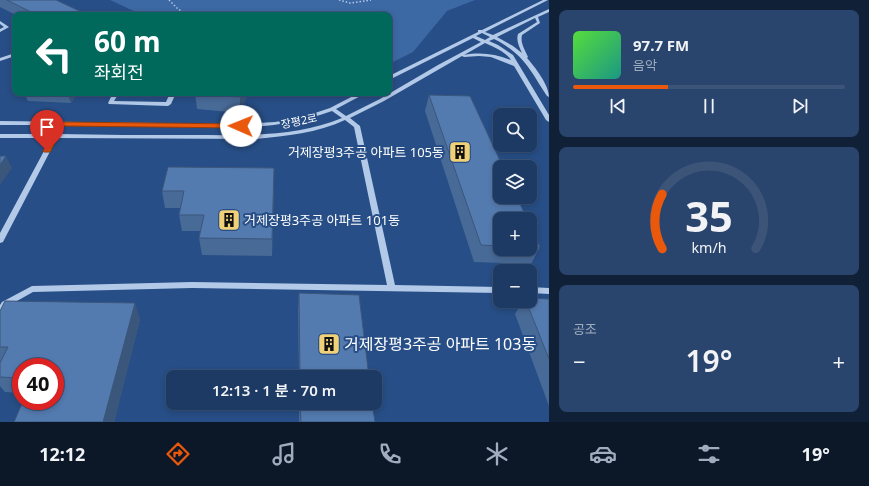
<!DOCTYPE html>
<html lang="ko">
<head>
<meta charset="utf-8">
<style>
  body { margin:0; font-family:"Noto Sans","Noto Sans KR",sans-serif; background:#2a456d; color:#f1f3f6; height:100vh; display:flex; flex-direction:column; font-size:15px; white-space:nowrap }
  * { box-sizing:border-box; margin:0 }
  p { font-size:13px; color:#a0adbf }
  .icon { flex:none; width:22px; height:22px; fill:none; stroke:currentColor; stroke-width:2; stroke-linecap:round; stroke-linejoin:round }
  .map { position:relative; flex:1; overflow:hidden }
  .drawer { display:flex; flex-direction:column; gap:10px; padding:10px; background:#102037; width:320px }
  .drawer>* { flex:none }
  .guide { position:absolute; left:12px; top:12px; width:380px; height:84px; border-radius:8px; box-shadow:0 2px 6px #0003,0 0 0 1px #3b5478; background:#00695c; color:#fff; overflow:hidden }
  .tools { position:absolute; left:493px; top:108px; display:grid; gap:8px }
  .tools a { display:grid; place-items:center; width:44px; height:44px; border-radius:8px; background:#1d3a64; box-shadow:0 2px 6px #0003,0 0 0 1px #3b5478; font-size:20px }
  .speed { position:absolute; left:12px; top:358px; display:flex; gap:8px; font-size:20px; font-weight:700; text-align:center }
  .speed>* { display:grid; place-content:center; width:52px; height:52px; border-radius:50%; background:#1d3a64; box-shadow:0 2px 6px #0003,0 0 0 1px #3b5478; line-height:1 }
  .speed .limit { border:6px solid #d22; background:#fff; color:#111 }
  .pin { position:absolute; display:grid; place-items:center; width:34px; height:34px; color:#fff; margin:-41px -17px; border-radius:50% 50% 50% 0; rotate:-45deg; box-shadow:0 0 4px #0007 }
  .pin .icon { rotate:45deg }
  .me { position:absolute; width:44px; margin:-22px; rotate:271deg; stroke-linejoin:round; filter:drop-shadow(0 0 3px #0008) }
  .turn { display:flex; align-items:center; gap:14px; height:84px; padding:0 16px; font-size:18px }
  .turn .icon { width:52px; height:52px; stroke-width:2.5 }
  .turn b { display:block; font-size:28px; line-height:34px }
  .big { font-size:30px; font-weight:600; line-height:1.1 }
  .drawer .tile { flex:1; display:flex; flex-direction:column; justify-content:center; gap:6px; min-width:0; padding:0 14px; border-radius:8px; background:#2a456d }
  .drawer .dial { align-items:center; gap:0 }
  .dial svg { height:104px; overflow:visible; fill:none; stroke:#3b5478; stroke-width:7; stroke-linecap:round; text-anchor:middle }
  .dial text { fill:#f1f3f6; stroke:none }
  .song { display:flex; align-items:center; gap:12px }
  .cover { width:48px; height:48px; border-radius:6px; background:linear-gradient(135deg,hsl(110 70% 55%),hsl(170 70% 35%)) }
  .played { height:4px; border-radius:2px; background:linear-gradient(90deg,#ea580c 35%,#3b5478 35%) }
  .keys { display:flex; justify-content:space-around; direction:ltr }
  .heat { display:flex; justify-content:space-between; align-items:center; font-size:22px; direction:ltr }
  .trip { position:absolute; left:166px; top:370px; width:216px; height:40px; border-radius:8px; background:#1d3a64; box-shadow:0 2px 6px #0003,0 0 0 1px #3b5478; font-weight:600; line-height:40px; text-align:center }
  .dock { display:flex; height:64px; justify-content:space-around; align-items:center; background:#0c1728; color:#a0adbf }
  .dock .icon { width:28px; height:28px }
  .dock .active { color:#ea580c }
  .dock b { font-size:18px; color:#f1f3f6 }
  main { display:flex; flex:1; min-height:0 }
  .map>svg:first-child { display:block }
  .green { fill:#3c68a3 }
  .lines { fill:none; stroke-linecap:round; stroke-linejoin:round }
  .path { stroke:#b2c9e8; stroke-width:1.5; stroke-dasharray:1.5 2; stroke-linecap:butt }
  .minor { fill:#b2c9e8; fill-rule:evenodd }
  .wall { fill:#486a97 }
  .shaded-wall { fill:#3b567b }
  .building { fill:#547bb0; stroke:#3b567b }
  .route { fill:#ea580c; stroke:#983908 }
  .labels { text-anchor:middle; stroke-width:4; stroke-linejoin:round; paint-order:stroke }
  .far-street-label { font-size:11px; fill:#fff; stroke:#274e86 }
  .poi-label { font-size:13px; fill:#fff; stroke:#274e86; text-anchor:end }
  .near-poi-label { font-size:16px; fill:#fff; stroke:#274e86; text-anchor:start }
</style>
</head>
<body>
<main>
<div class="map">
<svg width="549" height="422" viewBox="0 0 549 422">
  <rect width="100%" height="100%" fill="#274e86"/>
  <polygon class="green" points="110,0 475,0 447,11 413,52 389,64 389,15 152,15 138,13"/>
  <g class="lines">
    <g class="path">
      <polyline points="169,0 178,9 189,15"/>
      <polyline points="339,0 350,3 371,0"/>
    </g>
    <g class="minor">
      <path d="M543,0H548L485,32L493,35L549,9V12L538,17L540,23L522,35C520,43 525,50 528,57L527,58C535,67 549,85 549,97L547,96C530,70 524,54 494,39L489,41L498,45L513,55L549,115V122L546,120L514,66L491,57L479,56L464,57L462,56L384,101L350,118L360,126L395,285L500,287V293L192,288L33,292L8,306L3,316L0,317V305L2,302L32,286L192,282L387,285L354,127L345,120C317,133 287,136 256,139L57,138L4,240L3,242L0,243V233L51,138H0V134H53L57,125H0V121L241,124L275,122L303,117L330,108L359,93H366L336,109L346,116L380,99L438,65L481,42L473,38L389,80V76L478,32V30H482ZM535,18L537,22L518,34C516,41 519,46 522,53L513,46L497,37ZM482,33L490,37L485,40L476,36ZM485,43C494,47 506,52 511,60C495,54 481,52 464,55ZM332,111L342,118C294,138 240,135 189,135C146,135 102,135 58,134L63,125L241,128C272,126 302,122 332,111Z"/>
      <polygon points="0,21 9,27 0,32 0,29 4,27 0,24"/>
      <polygon points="15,53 15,56 0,61 0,58"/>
      <polygon points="113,93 119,93 114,101 166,102 170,93 176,93 171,104 168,106 109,104 108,103"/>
      <polygon points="530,287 549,288 549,294 530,293"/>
    </g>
  </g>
  <g class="wall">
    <polygon points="0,0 56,0 88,15 16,15 0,7"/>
    <polygon points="24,93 77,93 71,103 28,101"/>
    <polygon points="195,93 248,93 240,113 197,109"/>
    <polygon points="429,95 500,219 500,249 530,249 530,226 540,247 531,264 474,262 425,111"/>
    <polygon points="274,184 272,256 202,255 199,238 200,231 182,231 179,215 180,208 165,208 162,191"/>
    <polygon points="299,293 369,377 299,377 298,310"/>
    <polygon points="549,299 549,406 515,314 523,301 530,301"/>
    <polygon points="0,311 140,319 114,422 14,422 55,401 21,367 21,393 5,392 0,386"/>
    <polygon points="299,403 372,403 375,422 299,422"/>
  </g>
  <g class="shaded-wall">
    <polygon points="67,93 77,93 71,103"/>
    <polygon points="241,93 248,93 240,113 240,97"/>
    <polygon points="6,156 12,168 0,185 0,165"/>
    <polygon points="274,168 274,184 272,256 272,239"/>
    <polygon points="135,303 140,319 114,422 103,422"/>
  </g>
  <g class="building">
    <polygon points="7,0 56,0 88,15 37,15"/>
    <polygon points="195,93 241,93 240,97"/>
    <polygon points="429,95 470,96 503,167 500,167 500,197 517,197 527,219 500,219 500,246 481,245"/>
    <polygon points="0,156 6,156 0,165"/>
    <polygon points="168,167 274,168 272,239 199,238 204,215 179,215 184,191 162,191"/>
    <polygon points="530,226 540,247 530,247"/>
    <polygon points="299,293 359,295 369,377 300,377"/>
    <polygon points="530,298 549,299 549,359 526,301 530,301"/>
    <polygon points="5,301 135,303 103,422 14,422 23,401 55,401 55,367 21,367 21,378 0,377 0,363 8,347 0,347 0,311"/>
    <polygon points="300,403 372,403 375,422 301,422"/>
  </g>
  <polygon class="route" points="59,122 241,124 245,126 241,128 64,126 50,152 44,152 43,151"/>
  <defs>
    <g id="building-square" transform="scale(1.15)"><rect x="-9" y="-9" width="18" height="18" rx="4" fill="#f0d178" stroke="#274e86"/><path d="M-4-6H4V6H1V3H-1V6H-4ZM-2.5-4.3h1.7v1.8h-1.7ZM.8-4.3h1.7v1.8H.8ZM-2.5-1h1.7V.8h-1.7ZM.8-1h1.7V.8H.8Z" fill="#111"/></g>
  </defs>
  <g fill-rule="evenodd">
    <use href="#building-square" x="460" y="152"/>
    <use href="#building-square" x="229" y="220"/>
    <use href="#building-square" x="329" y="344"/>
  </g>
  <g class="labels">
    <g class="far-street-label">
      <text transform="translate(299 121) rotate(-11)" y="4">장평2로</text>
    </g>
    <g class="poi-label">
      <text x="444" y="157">거제장평3주공 아파트 105동</text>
      <text x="244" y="225" text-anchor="start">거제장평3주공 아파트 101동</text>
    </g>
    <g class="near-poi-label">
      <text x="344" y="350">거제장평3주공 아파트 103동</text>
    </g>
  </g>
</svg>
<div class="tools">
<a><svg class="icon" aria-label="search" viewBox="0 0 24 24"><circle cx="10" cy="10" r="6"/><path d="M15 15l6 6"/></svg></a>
<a><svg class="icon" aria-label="layers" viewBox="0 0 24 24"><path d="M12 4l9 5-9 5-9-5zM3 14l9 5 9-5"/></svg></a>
<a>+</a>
<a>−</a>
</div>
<div class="speed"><div class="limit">40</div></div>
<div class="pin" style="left:47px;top:151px;background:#d93025"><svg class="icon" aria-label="arrive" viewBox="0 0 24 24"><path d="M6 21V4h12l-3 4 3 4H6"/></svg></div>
<svg class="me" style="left:241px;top:126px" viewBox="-20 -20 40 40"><circle r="19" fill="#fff"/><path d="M0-13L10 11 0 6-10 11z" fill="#ea580c"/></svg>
<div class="trip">12:13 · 1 분 · 70 m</div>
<div class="guide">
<div class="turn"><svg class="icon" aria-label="left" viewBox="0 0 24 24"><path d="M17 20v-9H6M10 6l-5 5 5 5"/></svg><div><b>60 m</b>좌회전</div></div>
</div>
</div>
<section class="drawer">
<div class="tile">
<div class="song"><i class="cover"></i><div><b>97.7 FM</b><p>음악</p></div></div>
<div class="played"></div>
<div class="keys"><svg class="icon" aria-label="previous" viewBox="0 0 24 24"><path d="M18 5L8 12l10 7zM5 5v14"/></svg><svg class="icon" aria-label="pause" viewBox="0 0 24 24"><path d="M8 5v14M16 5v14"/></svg><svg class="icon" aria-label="next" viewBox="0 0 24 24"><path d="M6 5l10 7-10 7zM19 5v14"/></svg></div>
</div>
<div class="tile dial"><svg viewBox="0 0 100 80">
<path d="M14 69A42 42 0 1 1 86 69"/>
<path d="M14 69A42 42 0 0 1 14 27" stroke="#ea580c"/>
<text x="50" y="56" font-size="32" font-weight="700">35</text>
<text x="50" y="72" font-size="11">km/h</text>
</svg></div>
<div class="tile"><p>공조</p>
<div class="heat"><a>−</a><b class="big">19°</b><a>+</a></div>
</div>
</section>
</main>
<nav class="dock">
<b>12:12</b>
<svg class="icon active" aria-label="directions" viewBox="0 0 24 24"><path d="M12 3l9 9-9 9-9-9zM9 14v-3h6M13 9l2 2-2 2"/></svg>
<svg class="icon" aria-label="music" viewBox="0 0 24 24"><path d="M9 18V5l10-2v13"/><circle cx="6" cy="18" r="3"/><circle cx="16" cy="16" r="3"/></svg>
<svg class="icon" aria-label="phone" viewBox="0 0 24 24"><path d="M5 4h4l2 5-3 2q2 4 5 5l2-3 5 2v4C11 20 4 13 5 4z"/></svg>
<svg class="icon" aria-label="climate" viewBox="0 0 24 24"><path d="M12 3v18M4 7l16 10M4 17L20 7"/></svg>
<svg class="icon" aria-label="car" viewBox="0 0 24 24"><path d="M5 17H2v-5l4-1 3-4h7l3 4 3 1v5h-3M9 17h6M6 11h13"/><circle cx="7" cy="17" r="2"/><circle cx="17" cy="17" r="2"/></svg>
<svg class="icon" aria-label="filters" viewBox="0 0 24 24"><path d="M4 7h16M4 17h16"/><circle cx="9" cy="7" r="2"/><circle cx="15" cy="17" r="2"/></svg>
<b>19°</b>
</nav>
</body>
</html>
